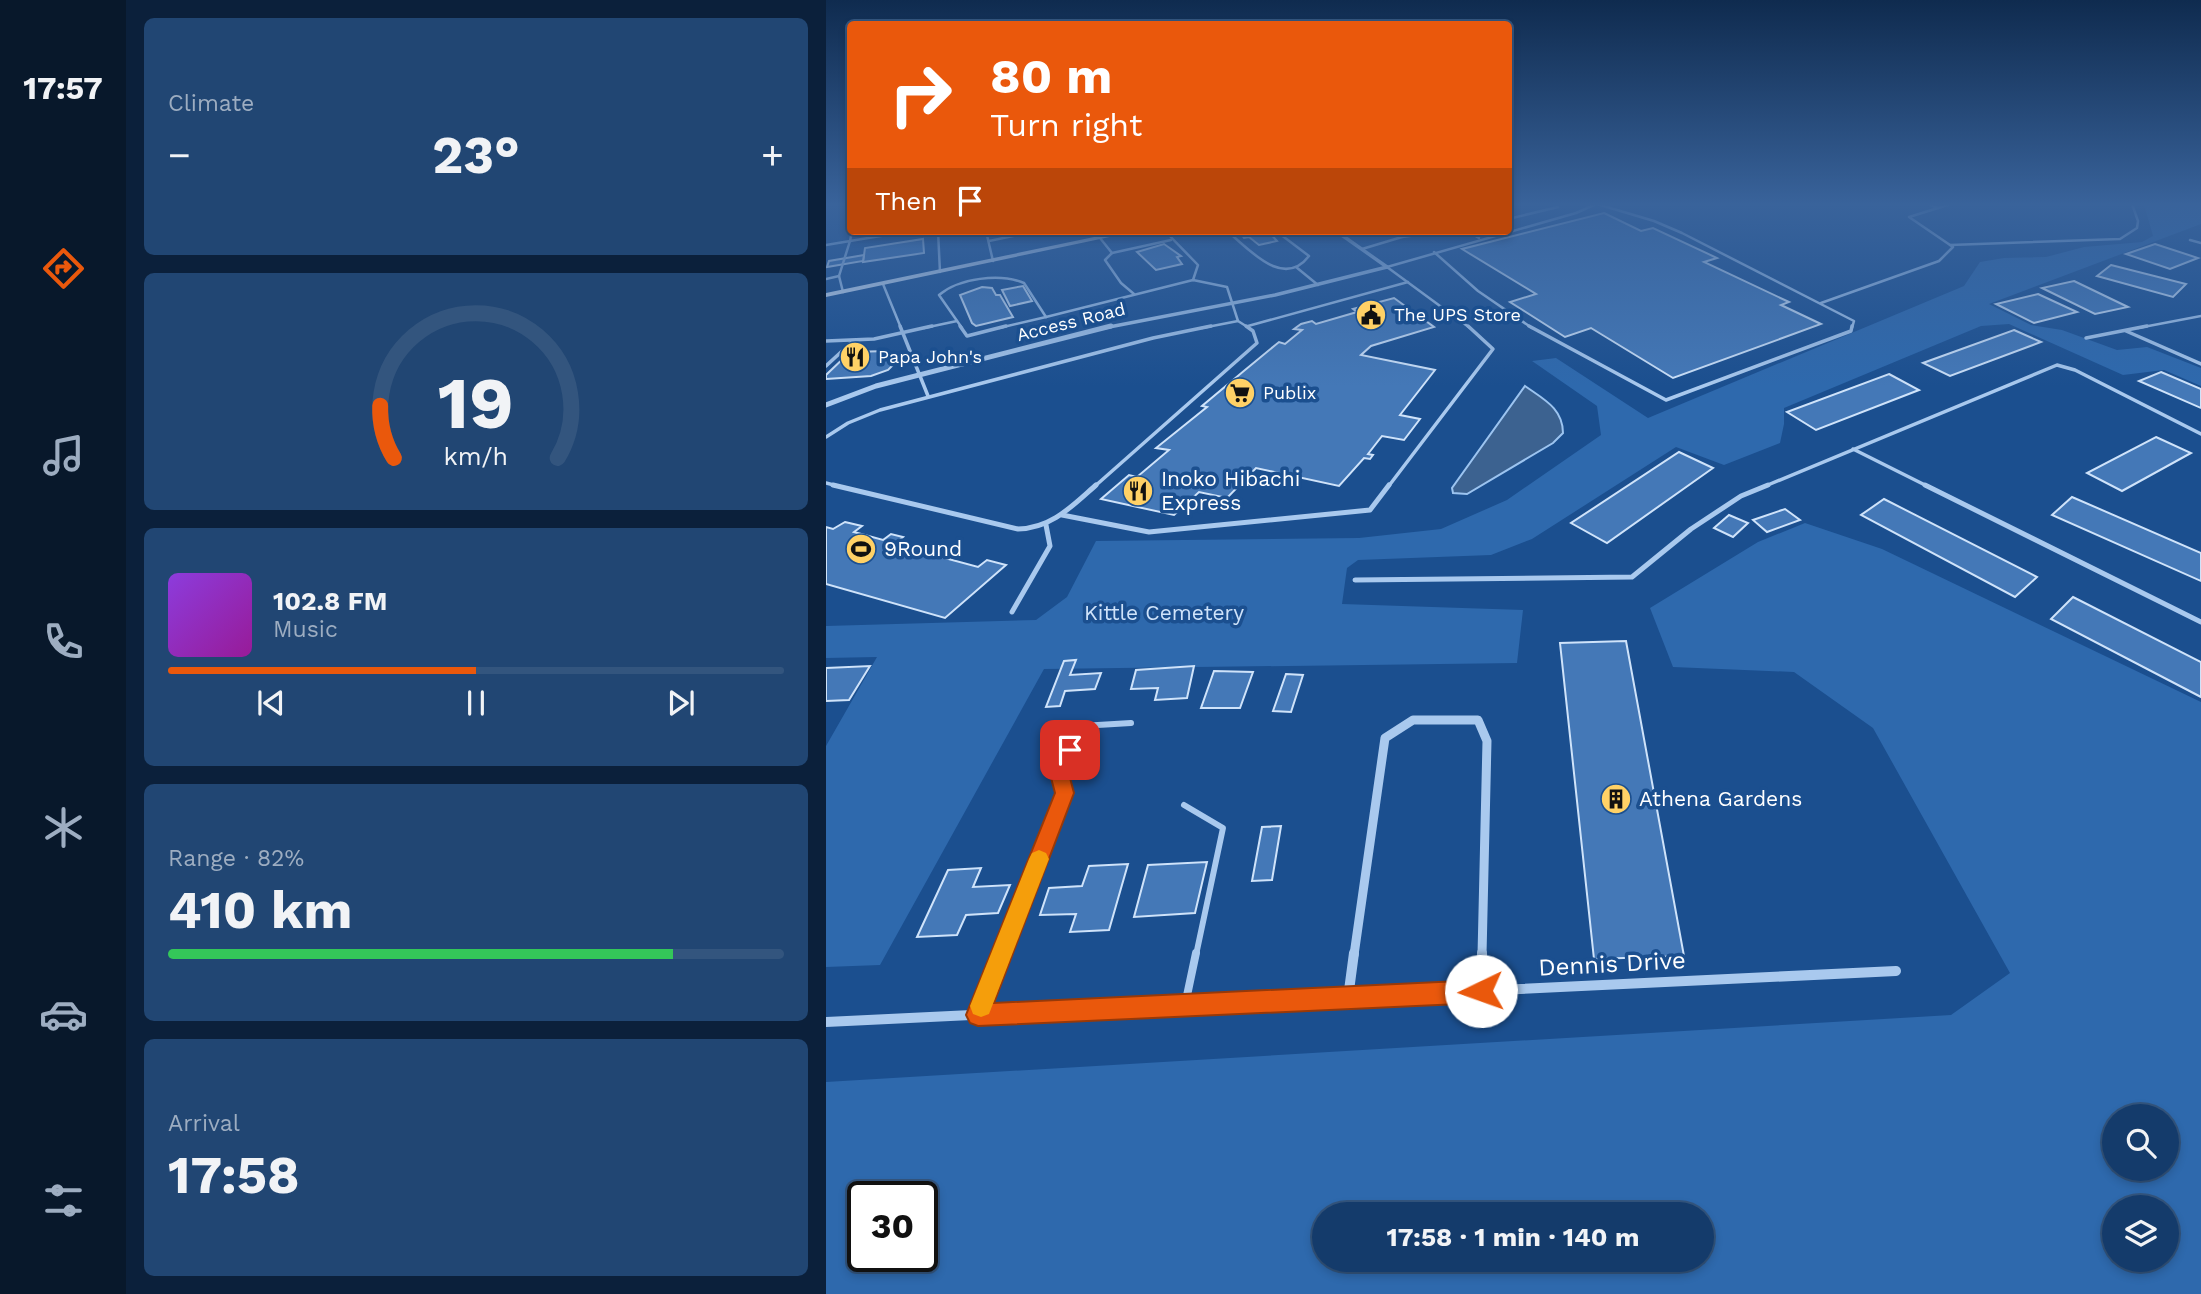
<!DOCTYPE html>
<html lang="en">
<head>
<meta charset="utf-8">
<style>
  body { margin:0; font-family:"Work Sans",sans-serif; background:#214673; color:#f1f3f6; height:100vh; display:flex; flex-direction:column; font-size:26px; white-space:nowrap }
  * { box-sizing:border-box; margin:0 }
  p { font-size:23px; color:#9dadc1 }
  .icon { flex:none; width:38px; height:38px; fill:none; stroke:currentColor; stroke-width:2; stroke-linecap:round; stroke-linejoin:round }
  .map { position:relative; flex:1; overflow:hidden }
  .drawer { display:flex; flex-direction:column; gap:18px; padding:18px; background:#0b203b; width:700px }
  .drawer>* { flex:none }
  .top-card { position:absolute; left:21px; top:21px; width:665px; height:214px; border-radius:7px; box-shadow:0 4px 10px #0003,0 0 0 2px #33557e; background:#ea580c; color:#fff; overflow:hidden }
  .tools { position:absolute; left:1276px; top:1104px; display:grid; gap:14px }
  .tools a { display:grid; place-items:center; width:77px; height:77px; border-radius:50%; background:#143b6b; box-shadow:0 4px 10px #0003,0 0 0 2px #33557e; font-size:35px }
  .speed { position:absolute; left:21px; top:1181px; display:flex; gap:14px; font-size:35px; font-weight:700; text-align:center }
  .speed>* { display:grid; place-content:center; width:91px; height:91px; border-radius:50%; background:#143b6b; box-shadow:0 4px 10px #0003,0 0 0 2px #33557e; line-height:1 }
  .speed .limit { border:4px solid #111; border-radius:10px; background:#fff; color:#111 }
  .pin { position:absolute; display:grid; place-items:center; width:60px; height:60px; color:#fff; margin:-30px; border-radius:14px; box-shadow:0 4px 10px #0006 }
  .me { position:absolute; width:77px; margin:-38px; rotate:267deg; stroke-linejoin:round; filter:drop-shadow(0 0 5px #0008) }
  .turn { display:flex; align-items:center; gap:24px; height:147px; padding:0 28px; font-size:32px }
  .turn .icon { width:91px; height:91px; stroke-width:2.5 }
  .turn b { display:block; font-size:49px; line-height:60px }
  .then { display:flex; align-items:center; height:66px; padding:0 28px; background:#0003; gap:14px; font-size:26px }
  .big { font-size:52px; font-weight:700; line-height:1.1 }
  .drawer .widget { flex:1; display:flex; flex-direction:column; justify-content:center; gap:10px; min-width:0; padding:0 24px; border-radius:10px; background:#214673 }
  .drawer .dial { align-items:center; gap:0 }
  .dial svg { height:182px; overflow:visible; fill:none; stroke:#33557e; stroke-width:7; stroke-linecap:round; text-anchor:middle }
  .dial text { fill:#f1f3f6; stroke:none }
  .song { display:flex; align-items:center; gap:21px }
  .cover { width:84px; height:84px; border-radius:10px; background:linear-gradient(135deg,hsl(270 70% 55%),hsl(300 70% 35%)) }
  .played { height:7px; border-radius:4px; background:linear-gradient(90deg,#ea580c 50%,#33557e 50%) }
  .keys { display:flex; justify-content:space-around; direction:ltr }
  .heat { display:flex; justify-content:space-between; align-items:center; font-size:38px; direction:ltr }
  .charge { height:10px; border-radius:5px; background:linear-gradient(90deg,#34c759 82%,#33557e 0) }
  .trip { position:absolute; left:486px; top:1202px; width:402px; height:70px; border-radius:35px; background:#143b6b; box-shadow:0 4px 10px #0003,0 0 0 2px #33557e; font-weight:700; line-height:70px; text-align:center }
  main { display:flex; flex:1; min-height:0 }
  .tabs { display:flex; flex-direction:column; width:126px; justify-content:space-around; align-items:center; background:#08182b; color:#9dadc1 }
  .tabs .icon { width:49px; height:49px }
  .tabs .active { color:#ea580c }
  .tabs b { font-size:32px; color:#f1f3f6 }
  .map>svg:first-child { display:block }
  .green { fill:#2e69ad; fill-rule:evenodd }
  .water { fill:#3c6290; stroke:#9cc4f0; stroke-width:2 }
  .building { fill:#4478b7; stroke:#cfe3fa; stroke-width:2 }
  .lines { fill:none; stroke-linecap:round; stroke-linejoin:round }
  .service-far4 { stroke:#a9c9ee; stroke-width:2.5 }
  .service-far3 { stroke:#a9c9ee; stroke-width:3.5 }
  .service-far2 { stroke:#a9c9ee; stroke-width:5 }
  .service-far1 { stroke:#a9c9ee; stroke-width:6 }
  .service { stroke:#a9c9ee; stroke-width:8 }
  .minor-far3 { stroke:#a9c9ee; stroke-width:3.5 }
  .minor-far2 { stroke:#a9c9ee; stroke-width:5 }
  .minor-far1 { stroke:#a9c9ee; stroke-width:9 }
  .minor { stroke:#a9c9ee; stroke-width:10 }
  .secondary { fill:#d6e6fa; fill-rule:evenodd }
  .route { fill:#ea580c; stroke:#983908; stroke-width:2 }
  .slow { fill:#f59e0b }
  .labels { text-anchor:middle; stroke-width:7; stroke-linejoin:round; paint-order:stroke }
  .far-poi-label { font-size:18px; fill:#fff; stroke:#1b4f8f; text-anchor:start }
  .far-street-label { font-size:18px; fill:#fff; stroke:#1b4f8f }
  .poi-label { font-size:21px; fill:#fff; stroke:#1b4f8f; text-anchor:start }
  .park-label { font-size:21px; fill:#cfe3fa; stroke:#1b4f8f }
  .near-street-label { font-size:24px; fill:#fff; stroke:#1b4f8f }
</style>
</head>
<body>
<main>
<nav class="tabs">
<b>17:57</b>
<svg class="icon active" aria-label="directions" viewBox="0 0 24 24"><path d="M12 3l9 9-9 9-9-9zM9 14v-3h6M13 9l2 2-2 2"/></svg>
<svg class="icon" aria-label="music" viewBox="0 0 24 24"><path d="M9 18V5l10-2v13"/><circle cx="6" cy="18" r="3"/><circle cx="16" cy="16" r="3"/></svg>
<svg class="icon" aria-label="phone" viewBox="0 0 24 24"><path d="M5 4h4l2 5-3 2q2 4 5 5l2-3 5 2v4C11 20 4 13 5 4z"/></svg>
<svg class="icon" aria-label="climate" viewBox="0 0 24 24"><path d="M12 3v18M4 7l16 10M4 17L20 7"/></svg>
<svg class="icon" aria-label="car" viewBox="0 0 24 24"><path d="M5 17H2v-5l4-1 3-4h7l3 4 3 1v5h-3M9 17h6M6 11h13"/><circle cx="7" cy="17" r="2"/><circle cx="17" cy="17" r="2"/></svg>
<svg class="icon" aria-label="filters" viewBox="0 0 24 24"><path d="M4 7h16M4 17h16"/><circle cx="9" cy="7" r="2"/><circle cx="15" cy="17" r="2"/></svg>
</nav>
<section class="drawer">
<div class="widget"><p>Climate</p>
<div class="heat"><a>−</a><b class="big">23°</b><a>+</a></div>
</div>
<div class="widget dial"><svg viewBox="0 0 100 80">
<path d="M14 69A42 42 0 1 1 86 69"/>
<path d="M14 69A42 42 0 0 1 8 46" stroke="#ea580c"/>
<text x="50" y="56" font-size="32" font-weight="700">19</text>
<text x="50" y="72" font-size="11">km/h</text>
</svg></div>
<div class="widget">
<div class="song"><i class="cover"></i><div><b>102.8 FM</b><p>Music</p></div></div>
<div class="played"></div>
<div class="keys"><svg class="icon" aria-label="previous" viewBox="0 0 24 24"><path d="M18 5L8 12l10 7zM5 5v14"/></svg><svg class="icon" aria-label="pause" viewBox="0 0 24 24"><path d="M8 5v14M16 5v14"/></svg><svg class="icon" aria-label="next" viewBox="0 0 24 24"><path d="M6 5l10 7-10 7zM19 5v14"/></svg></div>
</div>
<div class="widget"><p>Range · 82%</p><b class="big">410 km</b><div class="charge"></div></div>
<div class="widget"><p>Arrival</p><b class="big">17:58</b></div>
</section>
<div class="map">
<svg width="1375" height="1294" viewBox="0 0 1375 1294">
  <rect width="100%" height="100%" fill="#1b4f8f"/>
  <g class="green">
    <polygon points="1318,204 1375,204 1375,224 1163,304 1205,325 1236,330 1291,350 1321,347 1375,368 1375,386 1338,370 1297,375 1183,324 1155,326 958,408 958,424 954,443 898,465 850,447 706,539 665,555 532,560 521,568 516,604 697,610 691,663 218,669 54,965 0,967 0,746 51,657 0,658 0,626 210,620 241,597 270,541 533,538 615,529 681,500 775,435 771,406 706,361 730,358 822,418 1138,286 1154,262 1178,258 1220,257 1258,247 1316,242 1327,236"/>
    <path d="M979,523L1056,549L1375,702V1294H0V1082L1125,1015L1184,973L1047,728L968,672L847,667L824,608L932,542ZM1340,1116V1169H1288V1116ZM37,1197H96V1256H37ZM1288,1208H1340V1260H1288ZM877,1214V1260H499V1214Z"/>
  </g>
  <path class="water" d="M699,386C717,399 737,408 737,433L727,443L641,494L627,493L626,488Z"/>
  <g class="building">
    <polygon points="778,213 815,231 827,228 891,258 878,262 963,302 955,305 995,324 847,378 765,328 739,337 684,302 710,294 636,249"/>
    <polygon points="413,231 442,231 451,241 433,245 423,237 418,238"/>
    <polygon points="97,239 98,253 37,262 39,248"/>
    <polygon points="338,244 355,256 351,257 356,264 330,270 311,252"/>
    <polygon points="1329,244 1372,258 1344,269 1300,254"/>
    <polygon points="38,255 37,261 1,267 3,261"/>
    <polygon points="1285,265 1360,284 1347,297 1271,276"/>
    <polygon points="1248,281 1302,307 1269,314 1216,288"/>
    <polygon points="197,286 206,301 184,306 176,290"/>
    <polygon points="156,287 166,288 170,295 174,295 187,317 150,326 146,323 134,295"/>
    <polygon points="1212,294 1251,312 1208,323 1170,304"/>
    <polygon points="568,298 608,327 545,346 535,355 609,370 574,415 594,419 578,440 556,436 542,454 547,455 544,459 538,458 513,486 430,468 401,498 373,492 348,515 275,499 303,475 311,477 343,450 330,448 381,407 376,406 419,370 453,342 459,344 476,330 468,329 475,324 486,321 490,324 531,312 527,309"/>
    <polygon points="1188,330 1215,342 1124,376 1097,363"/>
    <polygon points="62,351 67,365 62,370 45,376 0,379 0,375 24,352"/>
    <polygon points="1335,372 1375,389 1375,408 1313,381"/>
    <polygon points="1063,374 1093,390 990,430 961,412"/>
    <polygon points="1330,437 1365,453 1296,491 1261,473"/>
    <polygon points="853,452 887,468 781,543 745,523"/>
    <polygon points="1246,497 1375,553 1375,581 1226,515"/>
    <polygon points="1058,499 1211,577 1189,597 1035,515"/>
    <polygon points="959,509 974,520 941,532 927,520"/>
    <polygon points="903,515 922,523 907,537 888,528"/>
    <polygon points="19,522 36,526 28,532 57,540 65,534 77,537 70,543 99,551 106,545 123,550 115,557 152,567 161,560 180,565 119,618 0,584 0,527 7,529"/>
    <polygon points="1247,597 1375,662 1375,697 1225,619"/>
    <polygon points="800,641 858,956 768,959 734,643"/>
    <polygon points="250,660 244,675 275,673 269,689 239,691 234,706 220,707 238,661"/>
    <polygon points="44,666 23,700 0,701 0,668"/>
    <polygon points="368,666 361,698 329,700 332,688 305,689 310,670"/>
    <polygon points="388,671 427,672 414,708 375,708"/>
    <polygon points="460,674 477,675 465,712 447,711"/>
    <polygon points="455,826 446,880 426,881 436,827"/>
    <polygon points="381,862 369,913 308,917 322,865"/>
    <polygon points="302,864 283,930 244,932 250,914 214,915 223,888 256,886 263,866"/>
    <polygon points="155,868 147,887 184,885 172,913 140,915 131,935 91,937 122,870"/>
  </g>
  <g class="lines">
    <g class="service-far4">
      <polyline points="771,204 828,221 856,233 1028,321 1026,328"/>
      <polyline points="1112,208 1125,204"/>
      <polyline points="682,219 732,207"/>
      <polyline points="26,231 24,241 85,231"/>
      <polyline points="112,231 114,272"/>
      <polyline points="160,231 167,261"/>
      <polyline points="339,231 372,265 367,280"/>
      <path d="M401,231C422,248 457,290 483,256L450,231"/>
      <polyline points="565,231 576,237"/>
      <polyline points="641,231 653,238"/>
      <polyline points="274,238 286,253 279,260 295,283 308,294"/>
      <polyline points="1364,240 1375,243"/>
      <polyline points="163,241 212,231"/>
      <polyline points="0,245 24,241 13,276 17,292"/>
      <polyline points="1124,245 1294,239 1311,228 1312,221 1306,204"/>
      <polyline points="536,249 576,237 621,231"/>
      <polyline points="608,252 652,291 706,328"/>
      <polyline points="286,253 345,240"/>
      <polyline points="470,267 492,285"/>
      <polyline points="561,267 750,213 770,204"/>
      <polyline points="561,267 644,328"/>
      <polyline points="0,279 13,276"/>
      <polyline points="57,284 75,328"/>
      <polyline points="995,303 1113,261 1127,247 1083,217 1112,208 1102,204"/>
      <polyline points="220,317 367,280 401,287 412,321 423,328"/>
      <polyline points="422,326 582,282"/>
      <polyline points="98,328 131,321"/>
      <path d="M136,328L113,295C133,278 174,273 198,283L220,317"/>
      <polyline points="173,328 220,317"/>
      <polyline points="376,328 412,321"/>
      <polyline points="1312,328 1375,316"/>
    </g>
    <g class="service-far3">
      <polyline points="74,326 102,396"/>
      <polyline points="134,326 141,336 180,326"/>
      <polyline points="703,326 840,400 1025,331 1026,326"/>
      <polyline points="1300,331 1375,364"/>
      <polyline points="1260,338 1321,326"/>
      <polyline points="0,341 48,339 106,326"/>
      <polyline points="0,366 27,341"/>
      <polyline points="0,437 22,423 54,410 327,338 385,326"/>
      <polyline points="1027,449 1103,487"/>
      <polyline points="0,483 15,487"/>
      <polyline points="268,487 431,343 427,331 420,326"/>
      <polyline points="562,487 667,349 642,326"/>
      <polyline points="937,487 1231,365 1249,370 1375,434"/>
    </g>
    <g class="service-far2">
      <path d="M7,485L192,529C226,528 246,506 270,485"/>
      <polyline points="1099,485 1375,622"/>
      <polyline points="236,515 323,532 544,510 563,485"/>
      <polyline points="529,580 806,577 865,529 915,496 942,485"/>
      <polyline points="186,612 224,546 220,525"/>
    </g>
    <g class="service-far1">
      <polyline points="358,805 397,828 370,955"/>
      <polyline points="176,955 239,793 234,774 255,726 305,723"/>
    </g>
    <g class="service">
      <polyline points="359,1005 370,953"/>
      <polyline points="152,1015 176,953"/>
    </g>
    <g class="minor-far3">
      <polyline points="510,231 561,267"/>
      <polyline points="278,328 449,295 561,267"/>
    </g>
    <polyline class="minor-far2" points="0,405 50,386 285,326"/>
    <polyline class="minor-far1" points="528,955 559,738 587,720 652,720 661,741 656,955"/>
    <g class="minor">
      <polyline points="655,991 656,953"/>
      <polyline points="522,998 528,953"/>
      <polyline points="0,1022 1070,971"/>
    </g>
    <polygon class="secondary" points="297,231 312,231 0,297 0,293"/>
  </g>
  <linearGradient id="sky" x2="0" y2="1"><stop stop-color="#0f2b4f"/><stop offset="0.53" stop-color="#39639b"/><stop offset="1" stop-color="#39639b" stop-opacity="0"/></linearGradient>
  <rect width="1375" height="386" fill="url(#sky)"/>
  <polygon class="route" points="244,743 251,745 253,750 243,774 248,793 168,1003 655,980 663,984 666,991 663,999 655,1003 152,1026 144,1023 140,1015 229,793 224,774 238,745"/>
  <polygon class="slow" points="213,850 220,853 223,859 163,1014 155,1017 147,1014 144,1006 203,859 206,853"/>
  <defs>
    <g id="civic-disc" transform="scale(1.575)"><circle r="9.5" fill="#ffd166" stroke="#1b4f8f"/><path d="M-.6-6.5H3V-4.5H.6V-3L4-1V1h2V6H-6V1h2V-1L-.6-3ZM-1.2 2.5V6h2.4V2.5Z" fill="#111"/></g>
    <g id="restaurant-disc" transform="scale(1.575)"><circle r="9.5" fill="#ffd166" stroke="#1b4f8f"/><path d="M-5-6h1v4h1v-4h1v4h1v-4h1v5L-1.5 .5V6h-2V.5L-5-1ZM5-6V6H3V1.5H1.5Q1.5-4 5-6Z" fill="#111"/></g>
    <g id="supermarket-disc" transform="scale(1.575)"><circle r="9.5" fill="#ffd166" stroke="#1b4f8f"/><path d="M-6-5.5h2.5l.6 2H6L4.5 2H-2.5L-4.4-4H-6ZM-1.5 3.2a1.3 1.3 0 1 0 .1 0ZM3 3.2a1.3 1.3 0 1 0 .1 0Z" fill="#111"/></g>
    <g id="stadium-disc" transform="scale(1.575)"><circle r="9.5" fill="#ffd166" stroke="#1b4f8f"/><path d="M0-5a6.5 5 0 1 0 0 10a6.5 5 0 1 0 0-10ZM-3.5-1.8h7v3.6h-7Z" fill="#111"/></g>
    <g id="building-disc" transform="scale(1.575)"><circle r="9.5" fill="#ffd166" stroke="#1b4f8f"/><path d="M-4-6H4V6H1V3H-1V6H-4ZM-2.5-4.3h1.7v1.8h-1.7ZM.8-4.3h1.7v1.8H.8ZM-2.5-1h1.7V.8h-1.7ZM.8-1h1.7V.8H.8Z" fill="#111"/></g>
  </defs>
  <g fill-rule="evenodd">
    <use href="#civic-disc" x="545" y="315"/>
    <use href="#restaurant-disc" x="29" y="357"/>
    <use href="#supermarket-disc" x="414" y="393"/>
    <use href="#restaurant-disc" x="312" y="491"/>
    <use href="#stadium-disc" x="35" y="549"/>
    <use href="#building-disc" x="790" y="799"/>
  </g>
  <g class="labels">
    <g class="far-poi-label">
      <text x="568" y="321">The UPS Store</text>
      <text x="52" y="363">Papa John's</text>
      <text x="437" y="399">Publix</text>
    </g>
    <g class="far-street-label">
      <text transform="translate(245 322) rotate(-14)" y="6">Access Road</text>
    </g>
    <g class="poi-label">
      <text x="335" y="486">Inoko Hibachi<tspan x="335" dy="24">Express</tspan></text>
      <text x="58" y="556">9Round</text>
      <text x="813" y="806">Athena Gardens</text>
    </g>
    <g class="park-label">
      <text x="338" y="620">Kittle Cemetery</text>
    </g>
    <g class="near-street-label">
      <text transform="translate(786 964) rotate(-3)" y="8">Dennis Drive</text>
    </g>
  </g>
</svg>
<div class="tools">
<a><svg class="icon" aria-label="search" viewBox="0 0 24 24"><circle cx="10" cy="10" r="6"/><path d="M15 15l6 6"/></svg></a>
<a><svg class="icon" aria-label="layers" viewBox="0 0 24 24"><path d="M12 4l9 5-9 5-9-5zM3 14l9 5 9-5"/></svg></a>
</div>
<div class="speed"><div class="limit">30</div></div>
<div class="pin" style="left:244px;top:750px;background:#d93025"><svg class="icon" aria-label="arrive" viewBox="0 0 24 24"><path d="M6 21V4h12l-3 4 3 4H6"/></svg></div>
<svg class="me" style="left:655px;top:991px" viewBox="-20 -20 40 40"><circle r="19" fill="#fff"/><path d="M0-13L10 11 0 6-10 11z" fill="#ea580c"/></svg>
<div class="trip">17:58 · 1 min · 140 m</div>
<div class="top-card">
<div class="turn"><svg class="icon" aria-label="right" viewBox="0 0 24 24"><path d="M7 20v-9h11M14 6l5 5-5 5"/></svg><div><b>80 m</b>Turn right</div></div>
<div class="then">Then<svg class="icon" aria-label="arrive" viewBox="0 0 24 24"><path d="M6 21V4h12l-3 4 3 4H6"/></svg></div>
</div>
</div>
</main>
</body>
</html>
